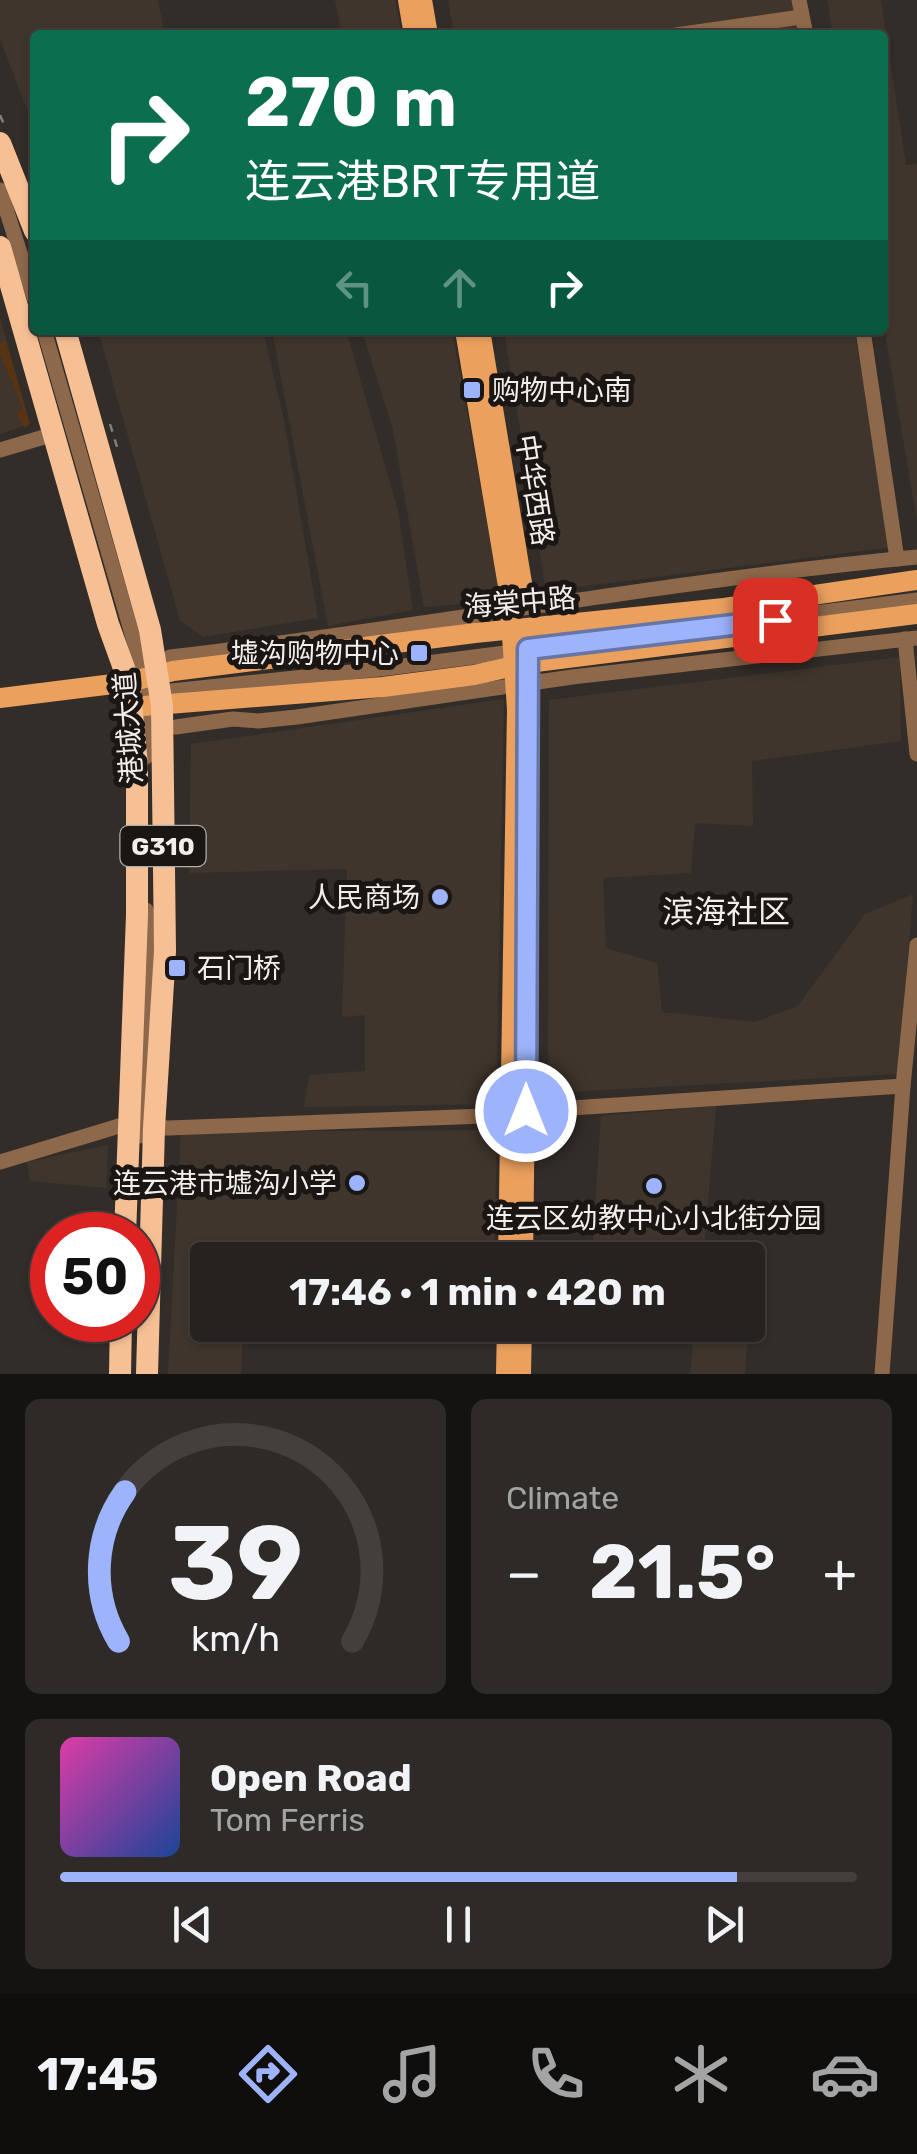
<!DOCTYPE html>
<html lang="en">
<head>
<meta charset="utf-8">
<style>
  body { margin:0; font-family:Rubik,"Noto Sans SC",sans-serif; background:#2e2a28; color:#f1f3f6; height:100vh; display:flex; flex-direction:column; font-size:38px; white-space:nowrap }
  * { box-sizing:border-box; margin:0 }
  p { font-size:32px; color:#a4a4a4 }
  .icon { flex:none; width:55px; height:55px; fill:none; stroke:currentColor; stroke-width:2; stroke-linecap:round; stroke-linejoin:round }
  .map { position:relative; height:1374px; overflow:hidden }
  .details { display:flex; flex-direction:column; gap:25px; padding:25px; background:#151311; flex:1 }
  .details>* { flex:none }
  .banner { position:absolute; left:30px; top:30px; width:858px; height:305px; border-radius:10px; box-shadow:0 2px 8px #0004,0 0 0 2px #423f3d; background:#0b6e4f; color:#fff; overflow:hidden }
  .speed { position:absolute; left:30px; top:1212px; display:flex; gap:20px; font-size:50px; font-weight:700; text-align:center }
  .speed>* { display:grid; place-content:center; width:130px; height:130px; border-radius:50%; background:#26221f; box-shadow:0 2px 8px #0004,0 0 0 2px #423f3d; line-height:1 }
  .speed .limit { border:15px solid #d22; background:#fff; color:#111 }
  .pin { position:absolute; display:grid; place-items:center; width:85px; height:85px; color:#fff; margin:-42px; border-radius:20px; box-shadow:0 5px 15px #0006 }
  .me { position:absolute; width:110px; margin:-55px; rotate:0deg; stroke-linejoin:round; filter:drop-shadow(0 0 8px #0008) }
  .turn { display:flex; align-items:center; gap:35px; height:210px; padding:0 50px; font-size:45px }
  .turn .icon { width:130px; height:130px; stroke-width:2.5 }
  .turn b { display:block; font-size:70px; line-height:85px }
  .lanes { display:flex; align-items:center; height:95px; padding:0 50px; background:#0003; justify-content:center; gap:50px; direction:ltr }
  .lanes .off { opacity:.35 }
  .big { font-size:75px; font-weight:700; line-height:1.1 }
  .details .card { flex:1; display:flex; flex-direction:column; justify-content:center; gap:15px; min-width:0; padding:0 35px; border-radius:15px; background:#2e2a28 }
  .details .dial { align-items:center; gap:0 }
  .dial svg { height:260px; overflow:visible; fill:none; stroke:#423f3d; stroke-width:7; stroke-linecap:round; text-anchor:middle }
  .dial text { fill:#f1f3f6; stroke:none }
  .song { display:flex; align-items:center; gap:30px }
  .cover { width:120px; height:120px; border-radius:15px; background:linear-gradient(135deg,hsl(320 70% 55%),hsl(220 70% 35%)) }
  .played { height:10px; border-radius:5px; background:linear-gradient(90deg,#9db4fd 85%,#423f3d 85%) }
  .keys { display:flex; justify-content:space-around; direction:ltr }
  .heat { display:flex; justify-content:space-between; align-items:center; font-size:55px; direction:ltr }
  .details .tiles { flex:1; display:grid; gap:25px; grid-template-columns:1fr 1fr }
  .card:last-child { grid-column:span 2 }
  .trip { position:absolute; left:190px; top:1242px; width:575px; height:100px; border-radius:10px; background:#26221f; box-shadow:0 2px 8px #0004,0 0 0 2px #423f3d; font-weight:700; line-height:100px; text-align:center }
  .tab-bar { display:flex; height:160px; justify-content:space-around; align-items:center; background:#0f0e0c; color:#a4a4a4 }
  .tab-bar .icon { width:70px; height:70px }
  .tab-bar .current { color:#9db4fd }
  .tab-bar b { font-size:45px; color:#f1f3f6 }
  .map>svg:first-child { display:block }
  .built { fill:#3f352c }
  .green { fill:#593412 }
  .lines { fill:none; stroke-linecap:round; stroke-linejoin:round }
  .path { stroke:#827e7a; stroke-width:2.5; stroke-dasharray:8 8; stroke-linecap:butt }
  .minor { stroke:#8d684a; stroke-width:15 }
  .major { stroke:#eba05e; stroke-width:20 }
  .highway { stroke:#f7c094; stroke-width:22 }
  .route-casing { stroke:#6675a4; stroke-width:25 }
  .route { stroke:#9db4fd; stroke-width:18 }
  .poi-dot { fill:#9db4fd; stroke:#191614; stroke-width:4 }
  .labels { text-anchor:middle; stroke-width:10; stroke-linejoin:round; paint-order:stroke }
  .shield { fill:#191614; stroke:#b0adaa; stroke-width:2.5 }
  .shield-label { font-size:25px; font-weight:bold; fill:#f1eeeb }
  .poi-label { font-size:28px; fill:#f1eeeb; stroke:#191614; text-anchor:end }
  .street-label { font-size:28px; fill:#f1eeeb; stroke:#191614 }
  .quarter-label { font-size:32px; fill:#f1eeeb; stroke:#191614 }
</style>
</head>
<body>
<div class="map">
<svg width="917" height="1374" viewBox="0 0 917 1374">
  <rect width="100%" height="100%" fill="#332d29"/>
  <g class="built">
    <polygon points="0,0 158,0 165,35 35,35 35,130 0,39"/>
    <polygon points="335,0 395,0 402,35 299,35 340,27"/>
    <polygon points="448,0 791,0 798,35 703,35 701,26 631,35 454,35"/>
    <polygon points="827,0 881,0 906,165 917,164 917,521 883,321 882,35 833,35"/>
    <polygon points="0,317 30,424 0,434"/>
    <polygon points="98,330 263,330 284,421 318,618 203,637 180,620"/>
    <polygon points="272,330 346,330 398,511 413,610 328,626"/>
    <polygon points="362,330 452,330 501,601 424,607 393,430"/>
    <polygon points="504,330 854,330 895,547 546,591"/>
    <polygon points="900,657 901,741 752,761 753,826 695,823 691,873 603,878 606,948 657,963 662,1012 755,1022 798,1006 865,914 913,894 898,1074 548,1093 549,700"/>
    <polygon points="504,699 496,1104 304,1107 309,1075 365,1071 365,1015 342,1017 347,869 189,873 191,744"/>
    <polygon points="716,1106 703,1260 592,1253 601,1116"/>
    <polygon points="497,1130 494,1260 208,1260 208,1325 247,1325 243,1330 241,1374 168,1374 181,1132"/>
    <polygon points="108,1145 106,1188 30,1181 27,1162"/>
    <polygon points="748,1301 750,1301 745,1374 690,1374 695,1325 748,1325"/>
  </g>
  <polygon class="green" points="6,342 30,424 25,428 16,414 23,409 0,353 0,343"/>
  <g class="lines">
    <g class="path">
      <polyline points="0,115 5,127"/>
      <polyline points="110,424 118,450"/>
    </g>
    <g class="minor">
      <polyline points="799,0 806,35"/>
      <polyline points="676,35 801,17"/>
      <polyline points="0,190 35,300"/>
      <polyline points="44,330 143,672 146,757"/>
      <polyline points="863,330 897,559"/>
      <polyline points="0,450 44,437"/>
      <polyline points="905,639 917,754"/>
      <path d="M170,657C420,628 667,581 917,557"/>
      <polyline points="152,693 380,669 917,600"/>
      <polyline points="176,727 233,719 258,721 297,717 572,677 917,638"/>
      <polyline points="140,1136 148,987 146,910"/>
      <polyline points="0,1162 119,1126 168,1128 510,1115 526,1111 903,1086"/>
      <polyline points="882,1374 903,1086 917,945"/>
    </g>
    <g class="major">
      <polyline points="408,0 414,35"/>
      <polyline points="422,0 428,35"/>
      <polyline points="465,330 509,592 517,709 508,1260"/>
      <polyline points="480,330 522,583"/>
      <polyline points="0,698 129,682 173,671 475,633 724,608 917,580"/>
      <polyline points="131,707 383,687 474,675 528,663 917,614"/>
      <polyline points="523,1260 527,927"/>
      <polyline points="506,1374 507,1325"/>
      <polyline points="521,1374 522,1325"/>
    </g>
    <g class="highway">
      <polyline points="0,143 35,231"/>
      <polyline points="0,247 108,624 129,682 137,765 137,915 125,1235"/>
      <polyline points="65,330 150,630 162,706 165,951 154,1128 147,1374"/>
      <polyline points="120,1374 121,1320"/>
    </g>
  </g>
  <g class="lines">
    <g class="route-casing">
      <polyline id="route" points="526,1111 528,649 775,620"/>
    </g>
    <use href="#route" class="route"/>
  </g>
  <g class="poi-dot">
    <rect x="462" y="380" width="20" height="20" rx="5"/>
    <rect x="409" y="643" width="20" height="20" rx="5"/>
    <circle cx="440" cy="897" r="10"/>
    <rect x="167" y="958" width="20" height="20" rx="5"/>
    <circle cx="357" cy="1183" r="10"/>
    <circle cx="654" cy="1186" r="10"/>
  </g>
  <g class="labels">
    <rect class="shield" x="120.5" y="826" width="85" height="40" rx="8"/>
    <g class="shield-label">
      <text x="163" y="855">G310</text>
    </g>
    <g class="poi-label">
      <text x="492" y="400" text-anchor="start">购物中心南</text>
      <text x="399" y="663">墟沟购物中心</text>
      <text x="420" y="907">人民商场</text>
      <text x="197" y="978" text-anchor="start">石门桥</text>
      <text x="337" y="1193">连云港市墟沟小学</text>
      <text x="654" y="1228" text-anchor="middle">连云区幼教中心小北街分园</text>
    </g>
    <g class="street-label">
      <text transform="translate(535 490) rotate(81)" y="10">中华西路</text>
      <text transform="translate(520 602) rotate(-5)" y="10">海棠中路</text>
      <text transform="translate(128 728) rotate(-94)" y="10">港城大道</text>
    </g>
    <g class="quarter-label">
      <text x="726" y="923">滨海社区</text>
    </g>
  </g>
</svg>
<div class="speed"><div class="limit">50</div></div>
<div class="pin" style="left:775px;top:620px;background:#d93025"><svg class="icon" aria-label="arrive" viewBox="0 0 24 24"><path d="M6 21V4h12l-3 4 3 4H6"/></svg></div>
<svg class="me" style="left:526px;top:1111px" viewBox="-20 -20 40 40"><circle r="17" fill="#9db4fd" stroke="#fff" stroke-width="3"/><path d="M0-11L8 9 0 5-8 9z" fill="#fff"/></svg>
<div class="trip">17:46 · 1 min · 420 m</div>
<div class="banner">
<div class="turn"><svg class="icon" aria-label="right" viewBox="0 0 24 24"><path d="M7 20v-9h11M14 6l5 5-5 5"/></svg><div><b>270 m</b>连云港BRT专用道</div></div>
<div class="lanes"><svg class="icon off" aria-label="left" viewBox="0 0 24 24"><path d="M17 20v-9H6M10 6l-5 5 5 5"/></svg><svg class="icon off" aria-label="ahead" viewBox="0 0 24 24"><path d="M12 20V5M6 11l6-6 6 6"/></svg><svg class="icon" aria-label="right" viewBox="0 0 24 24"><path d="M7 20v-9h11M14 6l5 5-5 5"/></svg></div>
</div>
</div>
<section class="details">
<div class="tiles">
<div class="card dial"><svg viewBox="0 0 100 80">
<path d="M14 69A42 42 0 1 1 86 69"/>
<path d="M14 69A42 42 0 0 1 16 23" stroke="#9db4fd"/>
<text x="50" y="56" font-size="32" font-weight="700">39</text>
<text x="50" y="72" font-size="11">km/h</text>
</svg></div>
<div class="card"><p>Climate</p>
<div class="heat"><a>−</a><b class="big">21.5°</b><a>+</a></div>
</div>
<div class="card">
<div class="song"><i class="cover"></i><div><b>Open Road</b><p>Tom Ferris</p></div></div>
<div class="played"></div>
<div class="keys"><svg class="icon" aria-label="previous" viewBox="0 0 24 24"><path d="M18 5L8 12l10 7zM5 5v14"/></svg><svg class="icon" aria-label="pause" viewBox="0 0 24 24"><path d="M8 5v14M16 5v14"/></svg><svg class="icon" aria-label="next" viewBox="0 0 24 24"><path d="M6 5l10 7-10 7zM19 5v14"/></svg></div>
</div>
</div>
</section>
<nav class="tab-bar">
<b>17:45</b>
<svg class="icon current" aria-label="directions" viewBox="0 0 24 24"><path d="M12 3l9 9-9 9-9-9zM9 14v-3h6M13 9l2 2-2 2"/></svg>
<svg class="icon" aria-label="music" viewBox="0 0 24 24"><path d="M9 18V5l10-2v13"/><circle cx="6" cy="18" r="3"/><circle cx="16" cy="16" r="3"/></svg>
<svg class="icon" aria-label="phone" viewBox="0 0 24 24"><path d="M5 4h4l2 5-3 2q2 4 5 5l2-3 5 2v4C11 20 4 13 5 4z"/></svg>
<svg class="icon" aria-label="climate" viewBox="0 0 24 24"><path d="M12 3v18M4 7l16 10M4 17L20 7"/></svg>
<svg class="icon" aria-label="car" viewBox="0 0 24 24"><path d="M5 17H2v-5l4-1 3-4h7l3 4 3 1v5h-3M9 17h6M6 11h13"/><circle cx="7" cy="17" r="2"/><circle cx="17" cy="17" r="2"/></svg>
</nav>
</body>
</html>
